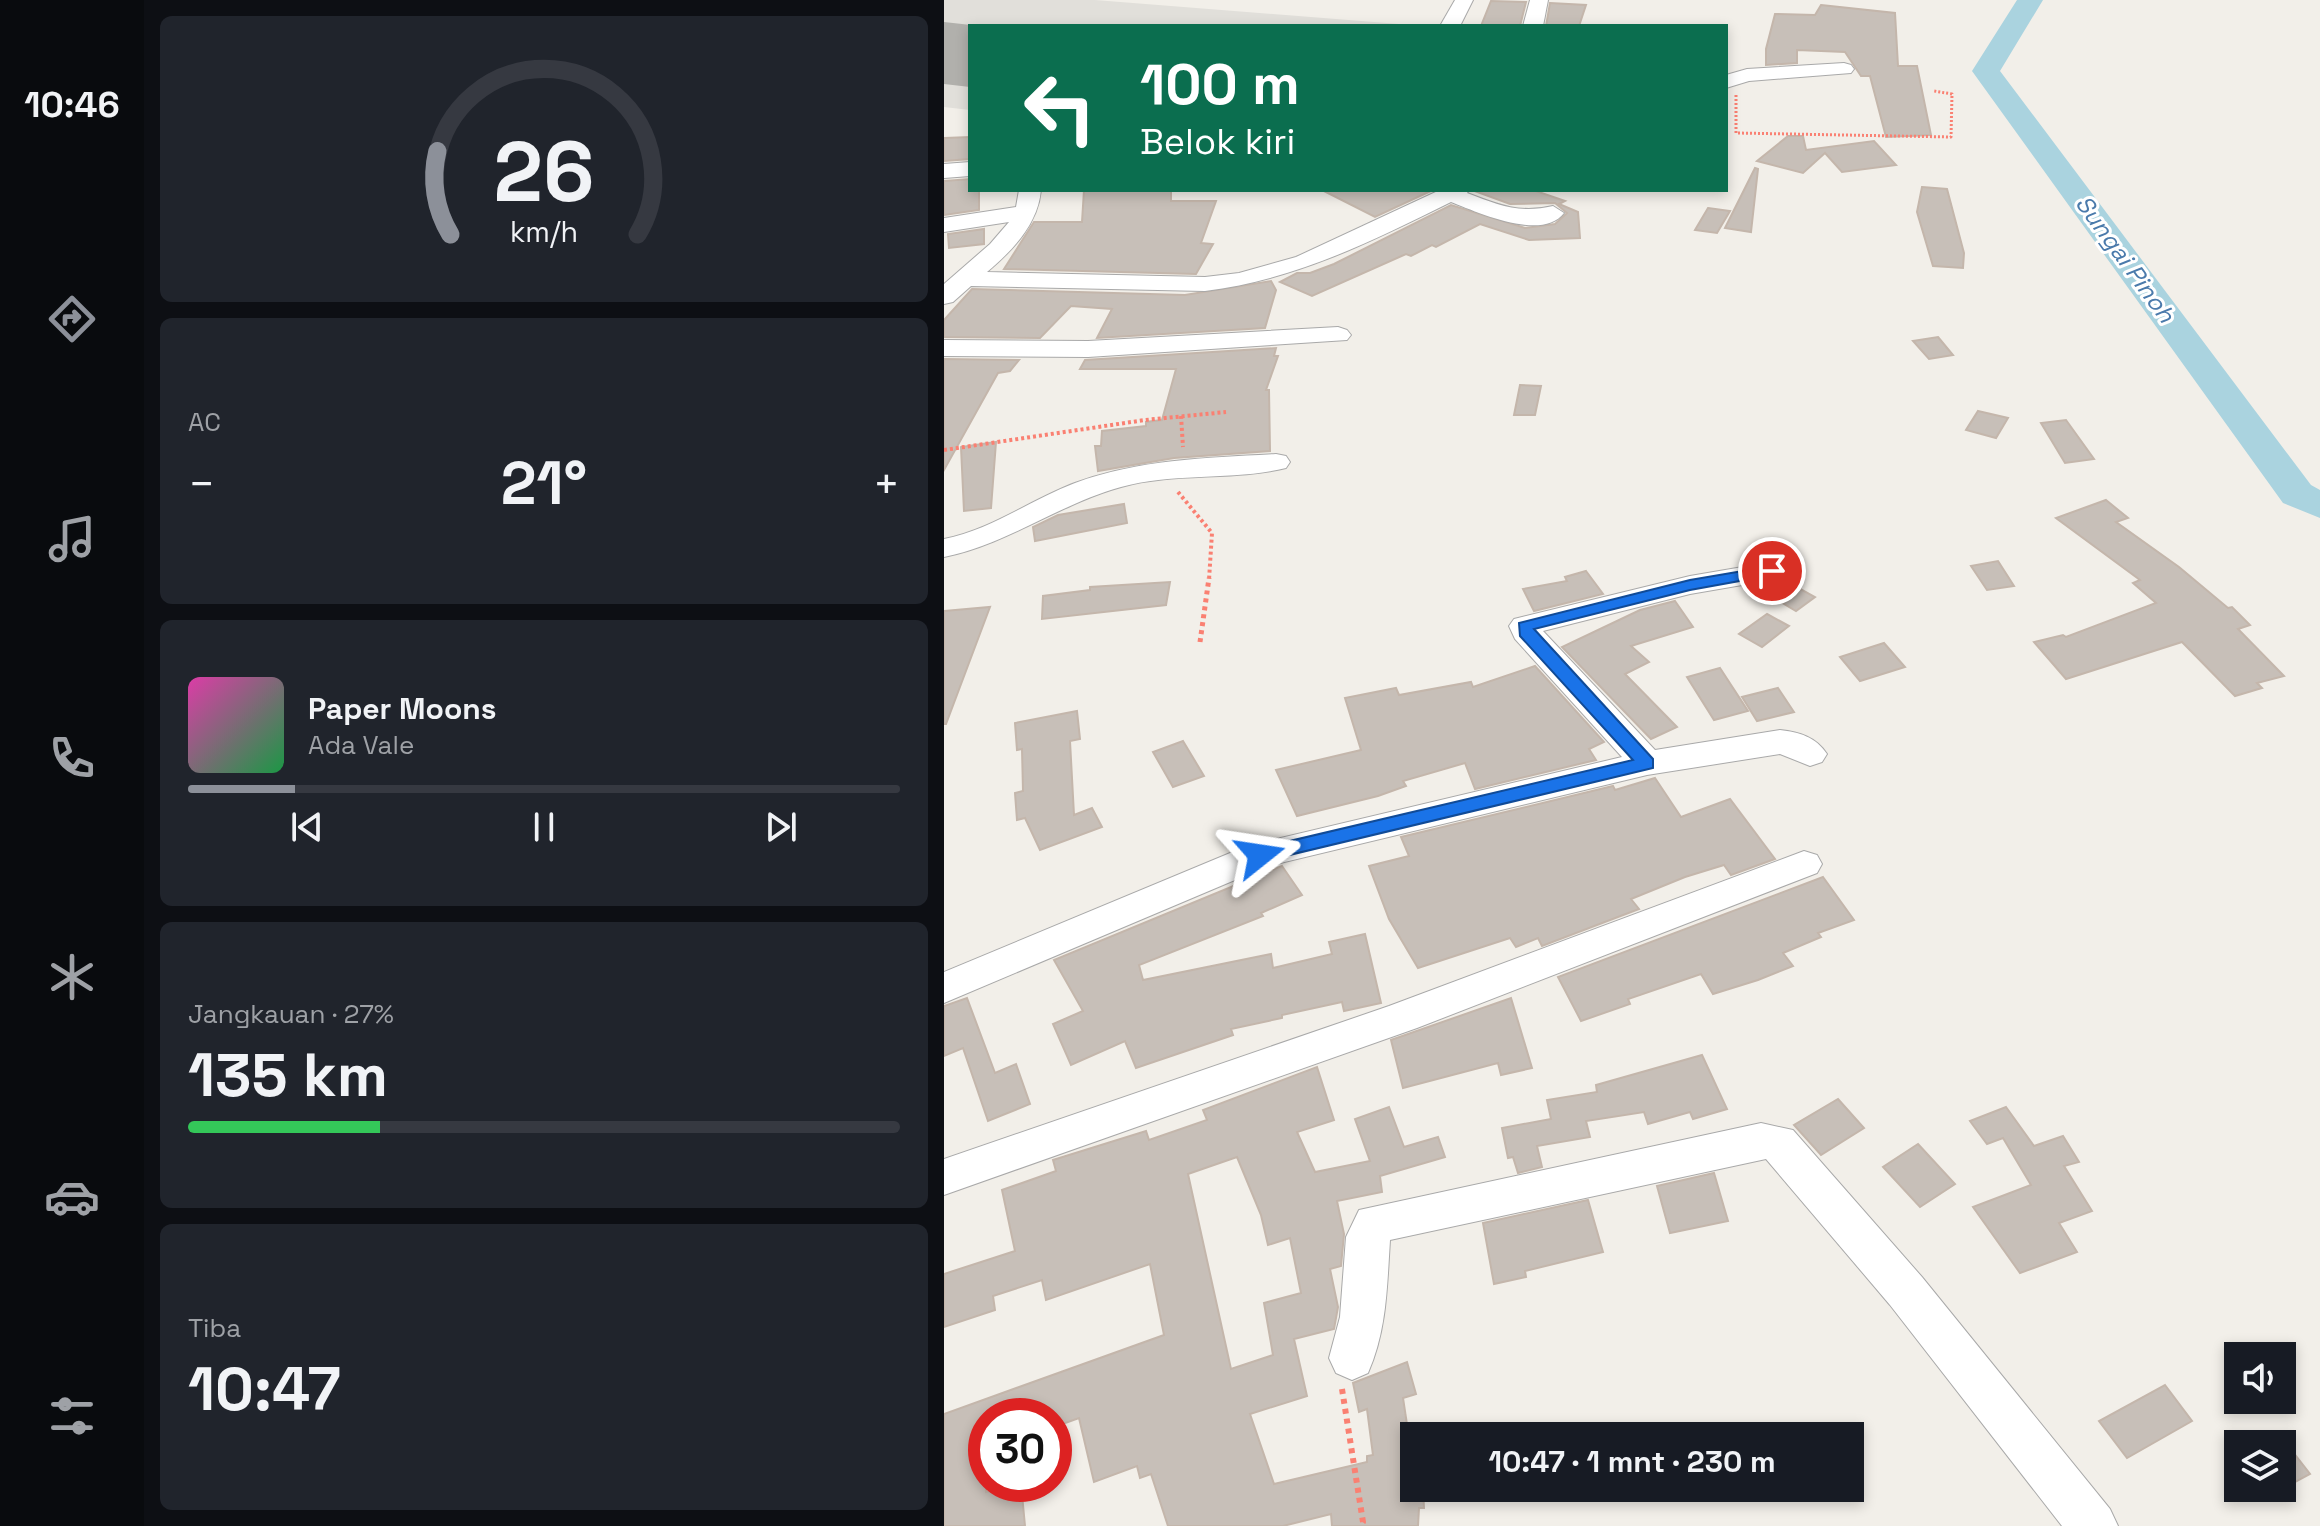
<!DOCTYPE html>
<html lang="id">
<head>
<meta charset="utf-8">
<style>
  body { margin:0; font-family:"Space Grotesk",sans-serif; background:#20242c; color:#f1f3f6; height:100vh; display:flex; flex-direction:column; font-size:30px; white-space:nowrap }
  * { box-sizing:border-box; margin:0 }
  p { font-size:26px; color:#9ea1a6 }
  .icon { flex:none; width:44px; height:44px; fill:none; stroke:currentColor; stroke-width:2; stroke-linecap:round; stroke-linejoin:round }
  .map { position:relative; flex:1; overflow:hidden }
  .sheet { display:flex; flex-direction:column; gap:16px; padding:16px; background:#0d0f14; width:800px }
  .sheet>* { flex:none }
  .guide { position:absolute; left:24px; top:24px; width:760px; height:168px; border-radius:0px; box-shadow:0 4px 12px #0003; background:#0b6e4f; color:#fff; overflow:hidden }
  .tools { position:absolute; left:1280px; top:1342px; display:grid; gap:16px }
  .tools a { display:grid; place-items:center; width:72px; height:72px; border-radius:0px; background:#171b24; box-shadow:0 4px 12px #0003; font-size:40px }
  .speed { position:absolute; left:24px; top:1398px; display:flex; gap:16px; font-size:40px; font-weight:700; text-align:center }
  .speed>* { display:grid; place-content:center; width:104px; height:104px; border-radius:50%; background:#171b24; box-shadow:0 4px 12px #0003; line-height:1 }
  .speed .limit { border:12px solid #d22; background:#fff; color:#111 }
  .pin { position:absolute; display:grid; place-items:center; width:68px; height:68px; color:#fff; margin:-34px; border:4px solid #fff; border-radius:50%; box-shadow:0 2px 8px #0007 }
  .me { position:absolute; width:88px; margin:-44px; rotate:75deg; stroke-linejoin:round; filter:drop-shadow(0 0 6px #0008) }
  .turn { display:flex; align-items:center; gap:28px; height:168px; padding:0 40px; font-size:36px }
  .turn .icon { width:104px; height:104px; stroke-width:2.5 }
  .turn b { display:block; font-size:56px; line-height:68px }
  .big { font-size:60px; font-weight:700; line-height:1.1 }
  .sheet .widget { flex:1; display:flex; flex-direction:column; justify-content:center; gap:12px; min-width:0; padding:0 28px; border-radius:12px; background:#20242c }
  .sheet .dial { align-items:center; gap:0 }
  .dial svg { height:208px; overflow:visible; fill:none; stroke:#363941; stroke-width:7; stroke-linecap:round; text-anchor:middle }
  .dial text { fill:#f1f3f6; stroke:none }
  .song { display:flex; align-items:center; gap:24px }
  .cover { width:96px; height:96px; border-radius:12px; background:linear-gradient(135deg,hsl(320 70% 55%),hsl(140 70% 35%)) }
  .played { height:8px; border-radius:4px; background:linear-gradient(90deg,#8c9099 15%,#363941 15%) }
  .keys { display:flex; justify-content:space-around; direction:ltr }
  .heat { display:flex; justify-content:space-between; align-items:center; font-size:44px; direction:ltr }
  .charge { height:12px; border-radius:6px; background:linear-gradient(90deg,#34c759 27%,#363941 0) }
  .trip { position:absolute; left:456px; top:1422px; width:464px; height:80px; border-radius:0px; background:#171b24; box-shadow:0 4px 12px #0003; font-weight:700; line-height:80px; text-align:center }
  main { display:flex; flex:1; min-height:0 }
  .menu { display:flex; flex-direction:column; width:144px; justify-content:space-around; align-items:center; background:#090b0e; color:#9ea1a6 }
  .menu .icon { width:56px; height:56px }
  .menu .on { color:#8c9099 }
  .menu b { font-size:36px; color:#f1f3f6 }
  .map>svg:first-child { display:block }
  .airport { fill:#e1dfda }
  .lines { fill:none; stroke-linecap:round; stroke-linejoin:round }
  .river { fill:#aad3df; fill-rule:evenodd }
  .runway { fill:#b1b0ac; fill-rule:evenodd }
  .building { fill:#c7bfb8; stroke:#c4b6ab; stroke-width:2; fill-rule:evenodd }
  .minor-casing { stroke:#a9a9a9; stroke-width:2 }
  .path-far3 { stroke:#fa8072; stroke-width:3; stroke-dasharray:2 2; stroke-linecap:butt }
  .path-far2 { stroke:#fa8072; stroke-width:4; stroke-dasharray:3 3; stroke-linecap:butt }
  .path-far1 { stroke:#fa8072; stroke-width:5; stroke-dasharray:4 4; stroke-linecap:butt }
  .path { stroke:#fa8072; stroke-width:6; stroke-dasharray:5 5; stroke-linecap:butt }
  .minor { fill:#fff; fill-rule:evenodd }
  .route { fill:#1a73e8; stroke:#114b97; stroke-width:2 }
  .labels { text-anchor:middle; stroke-width:6; stroke-linejoin:round; paint-order:stroke }
  .far-water-label { font-size:24px; font-style:italic; fill:#4a7aab; stroke:#fff }
</style>
</head>
<body>
<main>
<nav class="menu">
<b>10:46</b>
<svg class="icon on" aria-label="directions" viewBox="0 0 24 24"><path d="M12 3l9 9-9 9-9-9zM9 14v-3h6M13 9l2 2-2 2"/></svg>
<svg class="icon" aria-label="music" viewBox="0 0 24 24"><path d="M9 18V5l10-2v13"/><circle cx="6" cy="18" r="3"/><circle cx="16" cy="16" r="3"/></svg>
<svg class="icon" aria-label="phone" viewBox="0 0 24 24"><path d="M5 4h4l2 5-3 2q2 4 5 5l2-3 5 2v4C11 20 4 13 5 4z"/></svg>
<svg class="icon" aria-label="climate" viewBox="0 0 24 24"><path d="M12 3v18M4 7l16 10M4 17L20 7"/></svg>
<svg class="icon" aria-label="car" viewBox="0 0 24 24"><path d="M5 17H2v-5l4-1 3-4h7l3 4 3 1v5h-3M9 17h6M6 11h13"/><circle cx="7" cy="17" r="2"/><circle cx="17" cy="17" r="2"/></svg>
<svg class="icon" aria-label="filters" viewBox="0 0 24 24"><path d="M4 7h16M4 17h16"/><circle cx="9" cy="7" r="2"/><circle cx="15" cy="17" r="2"/></svg>
</nav>
<section class="sheet">
<div class="widget dial"><svg viewBox="0 0 100 80">
<path d="M14 69A42 42 0 1 1 86 69"/>
<path d="M14 69A42 42 0 0 1 9 37" stroke="#8c9099"/>
<text x="50" y="56" font-size="32" font-weight="700">26</text>
<text x="50" y="72" font-size="11">km/h</text>
</svg></div>
<div class="widget"><p>AC</p>
<div class="heat"><a>−</a><b class="big">21°</b><a>+</a></div>
</div>
<div class="widget">
<div class="song"><i class="cover"></i><div><b>Paper Moons</b><p>Ada Vale</p></div></div>
<div class="played"></div>
<div class="keys"><svg class="icon" aria-label="previous" viewBox="0 0 24 24"><path d="M18 5L8 12l10 7zM5 5v14"/></svg><svg class="icon" aria-label="pause" viewBox="0 0 24 24"><path d="M8 5v14M16 5v14"/></svg><svg class="icon" aria-label="next" viewBox="0 0 24 24"><path d="M6 5l10 7-10 7zM19 5v14"/></svg></div>
</div>
<div class="widget"><p>Jangkauan · 27%</p><b class="big">135 km</b><div class="charge"></div></div>
<div class="widget"><p>Tiba</p><b class="big">10:47</b></div>
</section>
<div class="map">
<svg width="1376" height="1526" viewBox="0 0 1376 1526">
  <rect width="100%" height="100%" fill="#f2efe9"/>
  <polygon class="airport" points="0,0 151,0 480,26 26,26 26,110 0,107"/>
  <g class="lines">
    <polygon class="river" points="1073,0 1099,0 1056,71 1367,485 1376,490 1376,518 1339,503 1028,71"/>
    <polygon class="runway" points="0,22 36,26 26,26 26,87 0,84"/>
  </g>
  <g class="building">
    <polygon points="547,1 582,2 576,26 537,26"/>
    <polygon points="606,3 642,5 635,26 602,26"/>
    <polygon points="877,5 951,13 954,66 973,66 987,135 942,137 926,76 917,76 901,52 853,50 853,63 822,65 822,49 831,14 871,15"/>
    <polygon points="844,136 859,136 862,150 930,141 952,165 898,172 881,153 859,173 813,161"/>
    <polygon points="26,137 26,159 0,161 0,138"/>
    <polygon points="811,168 814,169 807,232 781,228"/>
    <polygon points="26,179 26,190 35,190 35,210 0,215 0,181"/>
    <polygon points="978,187 1003,189 1020,253 1019,268 989,266 973,212"/>
    <polygon points="140,190 227,190 227,201 272,201 257,243 269,244 252,274 60,269 90,222 138,222"/>
    <polygon points="378,190 489,190 431,217"/>
    <polygon points="528,190 589,190 621,201 615,204 634,212 636,238 585,240 536,224 492,247 488,245 467,256 462,254 368,296 336,282 353,273 366,273 390,264 507,205 581,228 611,224 623,213 611,203 566,204"/>
    <polygon points="764,208 786,211 773,233 751,230"/>
    <polygon points="40,229 40,244 5,248 4,234"/>
    <polygon points="327,281 332,290 321,328 153,338 168,309 127,306 96,338 0,337 0,320 28,289 241,295"/>
    <polygon points="994,337 1009,355 985,359 969,341"/>
    <polygon points="332,348 330,356 334,356 322,390 325,390 326,451 230,458 154,471 151,446 157,446 158,431 202,426 202,422 218,420 232,369 136,369 141,360"/>
    <polygon points="0,359 75,360 66,371 54,373 0,470"/>
    <polygon points="576,385 597,386 591,415 570,415"/>
    <polygon points="1034,411 1064,418 1052,438 1022,430"/>
    <polygon points="1122,420 1150,459 1121,463 1097,423"/>
    <polygon points="52,442 47,508 20,511 17,447"/>
    <polygon points="1162,500 1184,518 1172,522 1235,567 1284,608 1288,607 1306,625 1294,629 1340,676 1313,683 1318,688 1291,696 1238,642 1122,679 1090,642 1119,635 1122,637 1212,603 1189,583 1196,580 1112,518"/>
    <polygon points="180,504 183,523 91,541 89,527 114,515"/>
    <polygon points="1054,561 1070,586 1043,590 1027,566"/>
    <polygon points="642,571 659,594 590,611 579,589 623,581 621,577"/>
    <polygon points="840,580 871,597 852,611 813,588"/>
    <polygon points="226,582 222,605 98,619 99,596 146,590 146,587"/>
    <polygon points="731,601 749,627 687,646 705,662 681,674 733,727 707,739 618,647 696,610"/>
    <polygon points="46,607 2,724 0,724 0,611"/>
    <polygon points="823,614 845,626 818,647 795,634"/>
    <polygon points="940,643 961,667 916,681 896,657"/>
    <polygon points="591,666 660,742 645,749 652,760 531,789 521,763 459,781 462,786 434,796 353,816 332,770 417,750 401,698 452,688 455,695 527,682 529,687"/>
    <polygon points="776,668 804,711 770,720 743,677"/>
    <polygon points="834,688 850,712 813,721 798,697"/>
    <polygon points="133,711 136,739 126,741 130,815 148,808 158,827 96,850 81,818 73,820 71,793 79,791 78,749 73,750 71,723"/>
    <polygon points="239,741 260,776 229,787 209,752"/>
    <polygon points="711,778 737,817 786,799 831,859 787,875 780,865 741,877 687,899 695,909 598,946 594,938 572,947 566,938 474,968 445,919 425,866 465,856 457,837 669,786 671,790"/>
    <polygon points="338,866 358,895 317,913 319,916 195,965 199,980 327,954 329,968 388,954 385,942 421,934 437,1003 400,1011 398,1002 338,1015 338,1018 287,1029 289,1035 192,1068 181,1041 127,1065 109,1024 139,1011 110,960"/>
    <polygon points="879,877 910,920 874,933 877,937 839,953 849,966 814,980 769,994 757,974 684,999 686,1004 637,1021 614,977"/>
    <polygon points="23,998 51,1073 72,1064 86,1104 44,1121 19,1048 0,1056 0,1006"/>
    <polygon points="567,998 588,1068 557,1075 554,1063 459,1088 447,1040"/>
    <polygon points="758,1055 783,1109 749,1119 746,1112 704,1124 700,1112 642,1121 646,1137 593,1146 598,1167 574,1173 569,1157 564,1158 558,1128 607,1119 603,1100 653,1092 652,1085"/>
    <path d="M373,1067L390,1120L353,1132L371,1172L426,1161L411,1119L445,1107L460,1147L494,1137L501,1157L436,1176L438,1192L393,1201L400,1234L397,1266L386,1269L394,1307L390,1329L350,1339L363,1396L306,1414L330,1484L423,1462V1456L429,1455L423,1409L415,1412L409,1383L463,1362L472,1394L459,1398L467,1451H470V1488H479L480,1508H475L474,1526H388L387,1514L339,1526H224L207,1474L196,1478L193,1466L150,1482L135,1418L110,1427V1416H42V1492L77,1484L81,1526H0V1414L220,1335L206,1264L102,1300L98,1280L49,1296L51,1310L0,1327V1274L71,1251L58,1190L112,1171L109,1160L202,1131L205,1140L263,1120L259,1110ZM293,1157L317,1215L324,1245L346,1238L357,1293L320,1303L329,1355L287,1369L244,1174Z"/>
    <polygon points="894,1099 920,1128 877,1155 850,1125"/>
    <polygon points="1062,1107 1090,1146 1119,1136 1135,1162 1120,1166 1148,1211 1115,1223 1133,1252 1076,1273 1029,1207 1087,1185 1059,1138 1043,1144 1026,1121"/>
    <polygon points="974,1144 1011,1184 976,1207 939,1167"/>
    <polygon points="770,1173 784,1221 726,1233 713,1186"/>
    <polygon points="644,1200 659,1252 581,1271 582,1277 550,1284 539,1223"/>
    <polygon points="1221,1385 1248,1421 1183,1458 1155,1421"/>
    <polygon points="1338,1438 1366,1474 1338,1489"/>
  </g>
  <g class="lines">
    <g class="minor-casing">
      <g id="minor">
        <polygon points="511,0 529,0 516,26 496,26"/>
        <polygon points="586,0 604,0 599,26 579,26"/>
        <polygon points="900,63 907,65 910,69 907,73 805,81 782,88 782,75 803,69"/>
        <polygon points="26,162 26,176 0,178 0,164"/>
        <path d="M75,190H97C94,224 69,250 43,272L261,277L295,273L352,257L496,190H525L523,193C554,205 576,214 609,206L620,213C598,242 533,212 507,202C426,242 351,280 261,291L27,286L9,302L0,304V284L46,244L65,222L0,232V218L72,207Z"/>
        <polygon points="394,327 403,330 407,335 403,340 144,357 0,356 0,340 144,341"/>
        <path d="M332,454L342,456L346,462L342,468C288,481 231,472 177,487C115,504 64,544 0,557V539C47,530 86,500 131,483C195,459 264,458 332,454Z"/>
        <path d="M828,562L839,564L843,571L839,578L746,594L599,631L711,750L836,730C855,732 872,737 883,754L878,762L866,766L836,754L703,775L324,866L0,1003V972L303,846L678,757L571,639L565,626L570,619L746,576Z"/>
        <polygon points="860,851 873,855 878,864 873,873 473,1028 0,1195 0,1159 445,1006"/>
        <path d="M817,1123L849,1130L978,1277L1166,1509L1174,1526H1118L946,1305L822,1159L446,1240C443,1286 443,1330 424,1373L408,1380L392,1373L385,1358L396,1317L402,1237L415,1210Z"/>
      </g>
    </g>
    <polyline class="path-far3" points="792,95 792,133 1007,137 1008,94 990,91"/>
    <g class="path-far2">
      <polyline points="237,416 239,447"/>
      <polyline points="0,450 201,420 282,412"/>
      <polyline points="234,492 268,533 265,580"/>
    </g>
    <polyline class="path-far1" points="256,642 265,578"/>
    <polyline class="path" points="398,1389 419,1522 416,1526"/>
    <use href="#minor" class="minor"/>
  </g>
  <polygon class="route" points="828,566 836,571 834,574 746,590 590,629 709,759 709,768 316,862 307,855 316,848 689,760 576,636 575,623 746,580"/>
  <g class="labels">
    <g class="far-water-label">
      <text transform="translate(1181 259) rotate(54)" y="8">Sungai Pinoh</text>
    </g>
  </g>
</svg>
<div class="tools">
<a><svg class="icon" aria-label="sound" viewBox="0 0 24 24"><path d="M4 9h4l5-4v14l-5-4H4zM17 9q2 3 0 6"/></svg></a>
<a><svg class="icon" aria-label="layers" viewBox="0 0 24 24"><path d="M12 4l9 5-9 5-9-5zM3 14l9 5 9-5"/></svg></a>
</div>
<div class="speed"><div class="limit">30</div></div>
<div class="pin" style="left:828px;top:571px;background:#d93025"><svg class="icon" aria-label="arrive" viewBox="0 0 24 24"><path d="M6 21V4h12l-3 4 3 4H6"/></svg></div>
<svg class="me" style="left:316px;top:855px" viewBox="-20 -20 40 40"><path d="M0-17L14 15 0 8-14 15z" fill="#1a73e8" stroke="#fff" stroke-width="4"/></svg>
<div class="trip">10:47 · 1 mnt · 230 m</div>
<div class="guide">
<div class="turn"><svg class="icon" aria-label="left" viewBox="0 0 24 24"><path d="M17 20v-9H6M10 6l-5 5 5 5"/></svg><div><b>100 m</b>Belok kiri</div></div>
</div>
</div>
</main>
</body>
</html>
